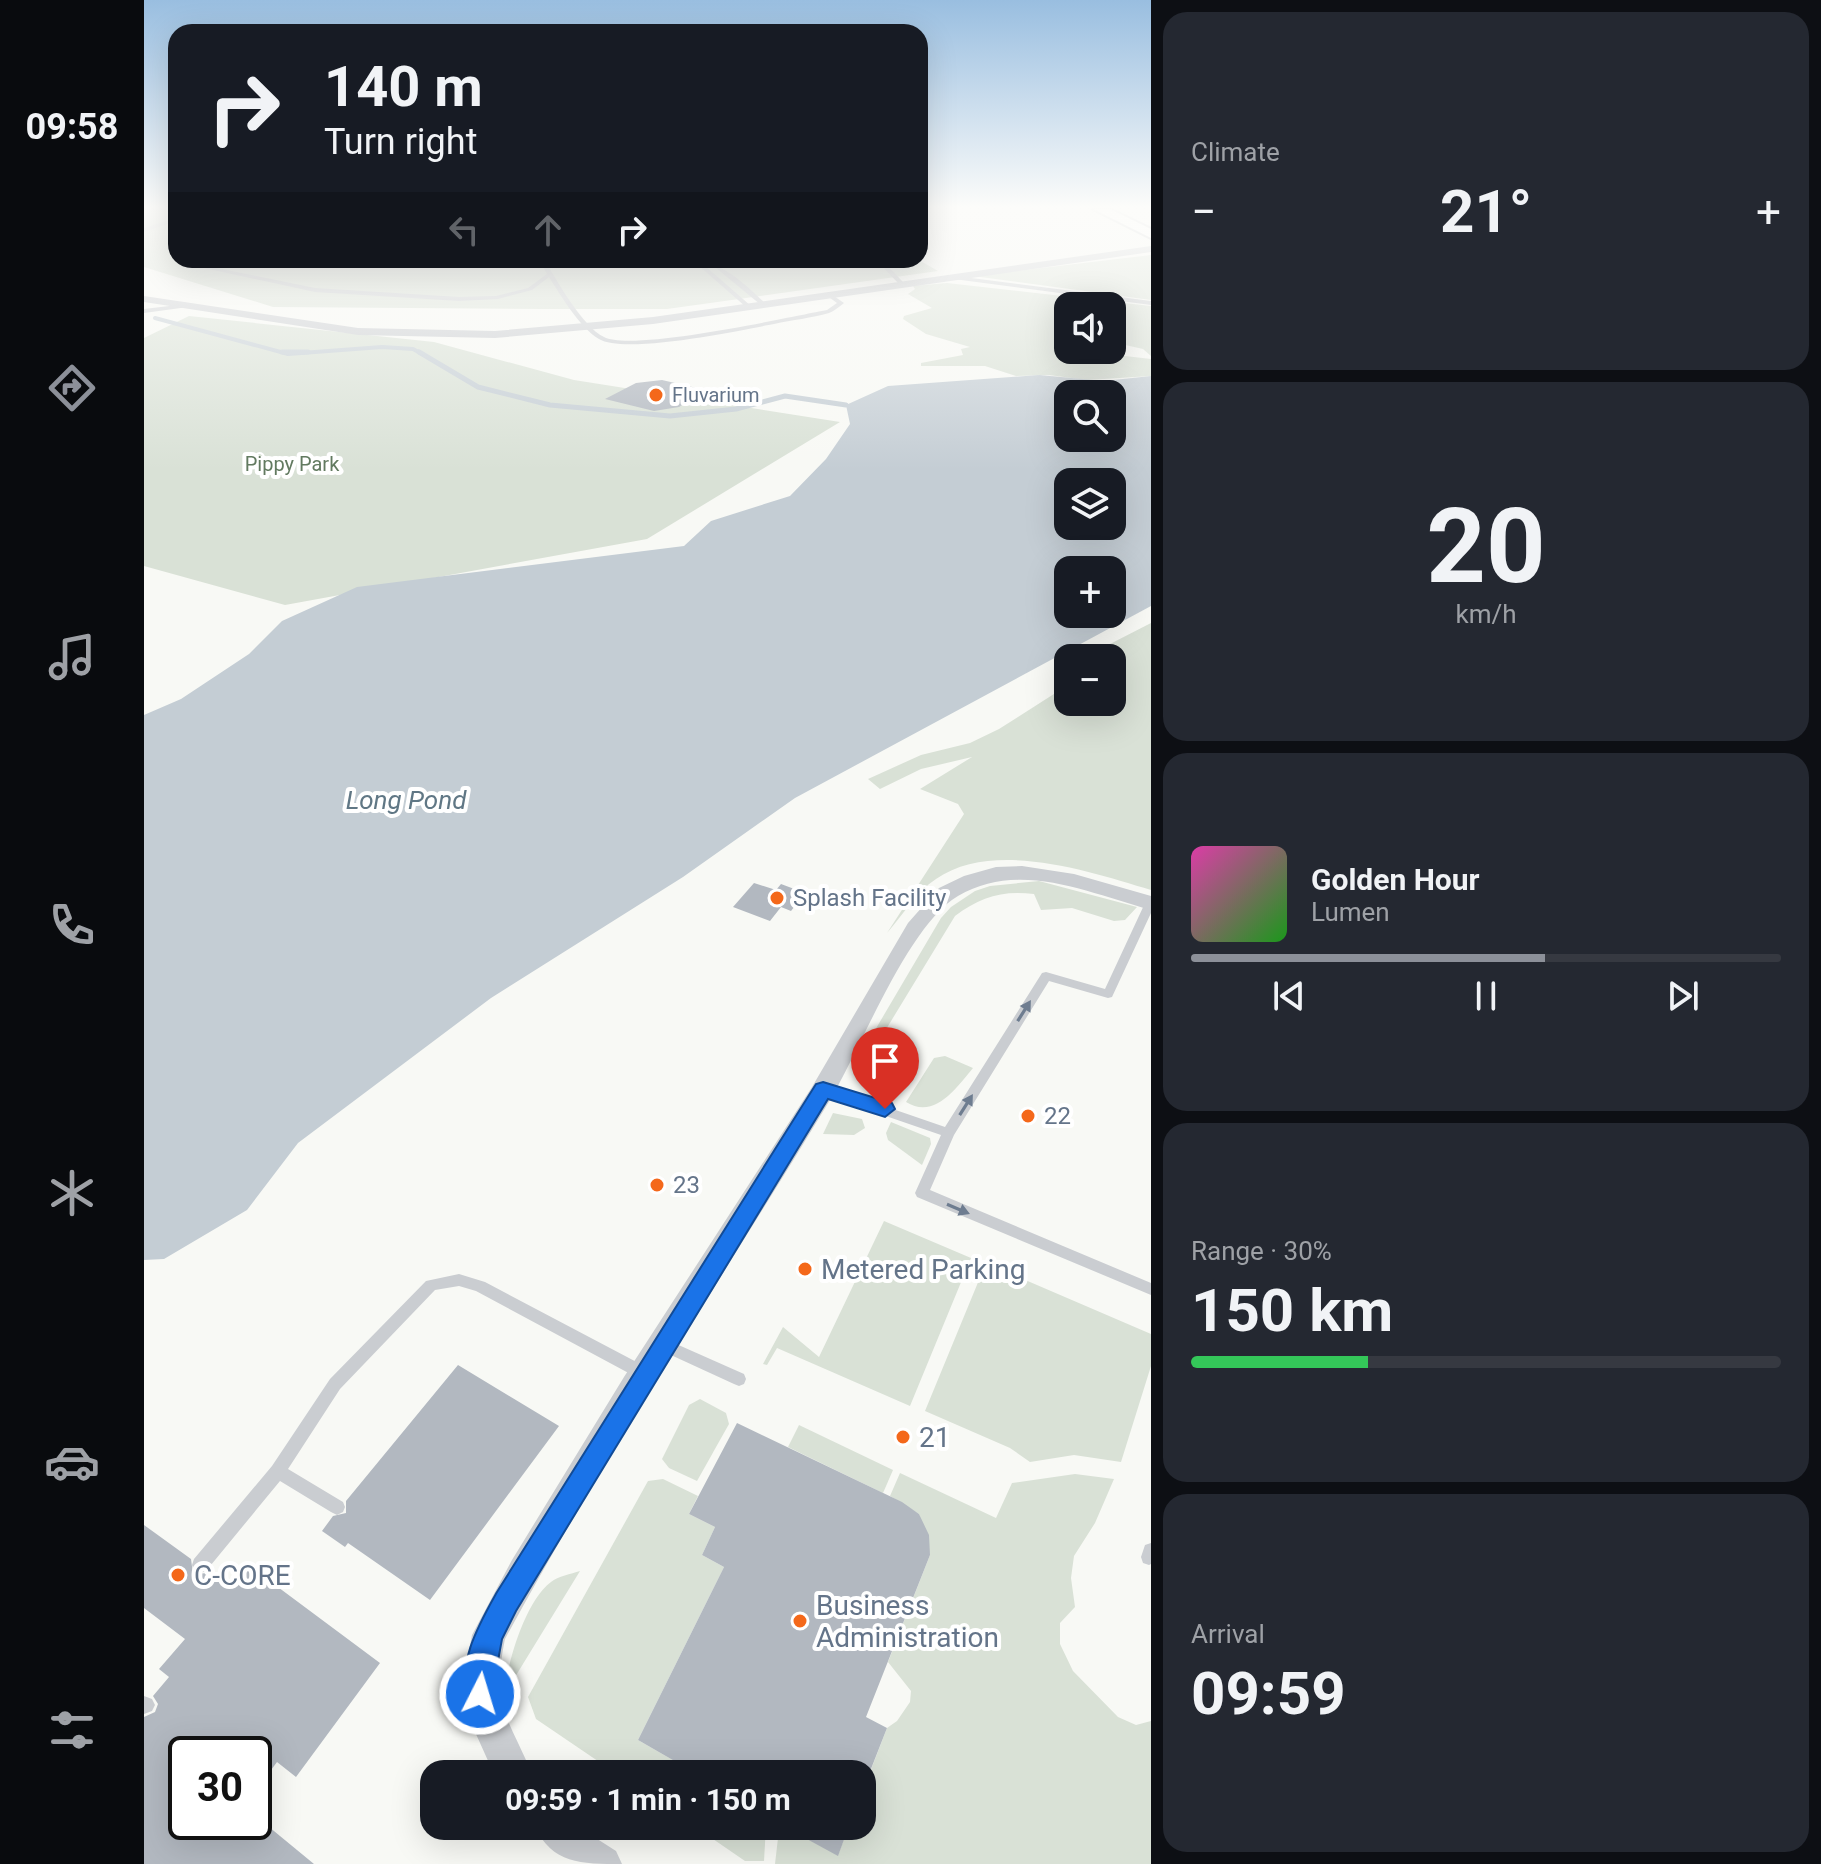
<!DOCTYPE html>
<html lang="en">
<head>
<meta charset="utf-8">
<style>
  body { margin:0; font-family:Roboto,sans-serif; background:#242831; color:#f1f3f6; height:100vh; display:flex; flex-direction:column; font-size:30px; white-space:nowrap }
  * { box-sizing:border-box; margin:0 }
  p { font-size:26px; color:#9ea1a6 }
  .icon { flex:none; width:44px; height:44px; fill:none; stroke:currentColor; stroke-width:2; stroke-linecap:round; stroke-linejoin:round }
  .map { position:relative; flex:1; overflow:hidden }
  .sheet { display:flex; flex-direction:column; gap:12px; padding:12px; background:#0d0f14; width:670px }
  .sheet>* { flex:none }
  .hud { position:absolute; left:24px; top:24px; width:760px; height:244px; border-radius:24px; box-shadow:0 8px 32px #0002; background:#171b24; color:#f1f3f6; overflow:hidden }
  .buttons { position:absolute; left:910px; top:292px; display:grid; gap:16px }
  .buttons a { display:grid; place-items:center; width:72px; height:72px; border-radius:16px; background:#171b24; box-shadow:0 8px 32px #0002; font-size:40px }
  .speed { position:absolute; left:24px; top:1736px; display:flex; gap:16px; font-size:40px; font-weight:700; text-align:center }
  .speed>* { display:grid; place-content:center; width:104px; height:104px; border-radius:50%; background:#171b24; box-shadow:0 8px 32px #0002; line-height:1 }
  .speed .limit { border:4px solid #111; border-radius:12px; background:#fff; color:#111 }
  .pin { position:absolute; display:grid; place-items:center; width:68px; height:68px; color:#fff; margin:-82px -34px; border-radius:50% 50% 50% 0; rotate:-45deg; box-shadow:0 0 8px #0007 }
  .pin .icon { rotate:45deg }
  .me { position:absolute; width:88px; margin:-44px; rotate:5deg; stroke-linejoin:round; filter:drop-shadow(0 0 6px #0008) }
  .turn { display:flex; align-items:center; gap:28px; height:168px; padding:0 24px; font-size:36px }
  .turn .icon { width:104px; height:104px; stroke-width:2.5 }
  .turn b { display:block; font-size:56px; line-height:68px }
  .lanes { display:flex; align-items:center; height:76px; padding:0 24px; background:#0003; justify-content:center; gap:40px; direction:ltr }
  .lanes .off { opacity:.35 }
  .big { font-size:60px; font-weight:700; line-height:1.1 }
  .sheet .card { flex:1; display:flex; flex-direction:column; justify-content:center; gap:12px; min-width:0; padding:0 28px; border-radius:24px; background:#242831 }
  .sheet .dial { align-items:center; gap:0 }
  .dial b { font-size:104px; line-height:1 }
  .song { display:flex; align-items:center; gap:24px }
  .cover { width:96px; height:96px; border-radius:12px; background:linear-gradient(135deg,hsl(320 70% 55%),hsl(120 70% 35%)) }
  .played { height:8px; border-radius:4px; background:linear-gradient(90deg,#8c9099 60%,#363941 60%) }
  .keys { display:flex; justify-content:space-around; direction:ltr }
  .heat { display:flex; justify-content:space-between; align-items:center; font-size:44px; direction:ltr }
  .charge { height:12px; border-radius:6px; background:linear-gradient(90deg,#34c759 30%,#363941 0) }
  .trip { position:absolute; left:276px; top:1760px; width:456px; height:80px; border-radius:24px; background:#171b24; box-shadow:0 8px 32px #0002; font-weight:700; line-height:80px; text-align:center }
  main { display:flex; flex:1; min-height:0 }
  .tab-bar { display:flex; flex-direction:column; width:144px; justify-content:space-around; align-items:center; background:#090b0e; color:#9ea1a6 }
  .tab-bar .icon { width:56px; height:56px }
  .tab-bar .selected { color:#8c9099 }
  .tab-bar b { font-size:36px; color:#f1f3f6 }
  .map>svg:first-child { display:block }
  .green { fill:#d9e1d6 }
  .water { fill:#c4cdd4; fill-rule:evenodd }
  .lines { fill:none; stroke-linecap:round; stroke-linejoin:round }
  .stream-far1 { stroke:#c4cdd4; stroke-width:4 }
  .stream { stroke:#c4cdd4; stroke-width:5 }
  .building { fill:#b2b8c0 }
  .secondary-casing { stroke:#bcc0c6; stroke-width:4 }
  .service { fill:#cacdd1; fill-rule:evenodd }
  .minor { fill:#cacdd1; fill-rule:evenodd }
  .secondary { fill:#fff; fill-rule:evenodd }
  .oneway { fill:#6e7d90 }
  .route { fill:#1a73e8; stroke:#114b97; stroke-width:2 }
  .poi-dot { fill:#f4681a; stroke:#fff; stroke-width:3 }
  .labels { text-anchor:middle; stroke-width:8; stroke-linejoin:round; paint-order:stroke }
  .far-poi-label { font-size:20px; fill:#647489; stroke:#fff; text-anchor:start }
  .far-park-label { font-size:20px; fill:#627a60; stroke:#fff }
  .poi-label { font-size:24px; fill:#647489; stroke:#fff; text-anchor:start }
  .water-label { font-size:26px; font-style:italic; fill:#607785; stroke:#fff }
  .near-poi-label { font-size:28px; fill:#647489; stroke:#fff; text-anchor:start }
</style>
</head>
<body>
<main>
<nav class="tab-bar">
<b>09:58</b>
<svg class="icon selected" aria-label="directions" viewBox="0 0 24 24"><path d="M12 3l9 9-9 9-9-9zM9 14v-3h6M13 9l2 2-2 2"/></svg>
<svg class="icon" aria-label="music" viewBox="0 0 24 24"><path d="M9 18V5l10-2v13"/><circle cx="6" cy="18" r="3"/><circle cx="16" cy="16" r="3"/></svg>
<svg class="icon" aria-label="phone" viewBox="0 0 24 24"><path d="M5 4h4l2 5-3 2q2 4 5 5l2-3 5 2v4C11 20 4 13 5 4z"/></svg>
<svg class="icon" aria-label="climate" viewBox="0 0 24 24"><path d="M12 3v18M4 7l16 10M4 17L20 7"/></svg>
<svg class="icon" aria-label="car" viewBox="0 0 24 24"><path d="M5 17H2v-5l4-1 3-4h7l3 4 3 1v5h-3M9 17h6M6 11h13"/><circle cx="7" cy="17" r="2"/><circle cx="17" cy="17" r="2"/></svg>
<svg class="icon" aria-label="filters" viewBox="0 0 24 24"><path d="M4 7h16M4 17h16"/><circle cx="9" cy="7" r="2"/><circle cx="15" cy="17" r="2"/></svg>
</nav>
<div class="map">
<svg width="1007" height="1864" viewBox="0 0 1007 1864">
  <rect width="100%" height="100%" fill="#f8f9f5"/>
  <g class="green">
    <polygon points="0,209 32,209 32,260 775,260 794,271 523,309 400,309 129,307 0,267"/>
    <polygon points="1007,255 1007,300 829,276"/>
    <polygon points="803,283 1007,306 1007,356 999,349 968,342 968,306 924,306 924,328 916,326 924,329 924,350 968,350 968,347 981,356 1007,359 1007,376 943,380 905,375 872,376 841,366 777,366 777,363 819,355 817,349 826,347 782,334 759,319 760,316 788,308 764,294 771,289 769,286"/>
    <polygon points="45,316 290,342 430,380 696,422 503,539 141,605 0,566 0,338"/>
    <path d="M1007,623V890C947,872 850,839 792,879C772,892 759,915 743,933L820,814L814,804L776,789L828,757L777,769L736,789L724,779L777,755L826,743L855,729L924,685V702H968V658H958L966,644Z"/>
    <path d="M895,881L993,907L981,920L970,921L928,908L897,910L890,894C858,890 836,897 811,916L741,1031L767,1045C754,1064 744,1088 718,1074L714,1059L797,918L807,907L831,891L846,886Z"/>
    <path d="M801,1056L829,1068C813,1087 791,1120 762,1102L790,1058Z"/>
    <polygon points="689,1113 718,1119 721,1128 710,1135 679,1134"/>
    <polygon points="747,1122 786,1138 787,1144 778,1165 744,1140 742,1133"/>
    <polygon points="740,1221 827,1258 766,1406 633,1348 623,1365 619,1364 639,1327 675,1357"/>
    <polygon points="842,1263 1007,1334 1007,1366 977,1462 930,1455 886,1462 866,1448 781,1411"/>
    <polygon points="556,1399 582,1413 585,1424 553,1481 525,1468 518,1459 545,1405"/>
    <polygon points="655,1425 749,1470 739,1493 644,1447"/>
    <polygon points="756,1473 852,1518 868,1483 931,1474 970,1479 951,1523 930,1556 927,1578 931,1607 916,1623 916,1644 929,1671 974,1717 992,1725 1007,1721 1007,1864 631,1864 634,1838 645,1829 694,1855 705,1826 718,1826 718,1793 743,1728 753,1721 766,1702 767,1691 744,1662 786,1555 775,1514 746,1496"/>
    <polygon points="519,1479 554,1496 545,1514 571,1527 558,1555 580,1567 494,1740 553,1774 473,1774 392,1719 384,1697 504,1481"/>
    <path d="M436,1571L371,1677L363,1678C367,1651 384,1599 407,1582C414,1576 427,1574 436,1571Z"/>
    <polygon points="550,1826 622,1826 620,1861 601,1861"/>
  </g>
  <path class="water" d="M895,375L960,381L1007,376V606L651,798L539,877L347,998L154,1143L103,1210L20,1259L0,1260V715L37,699L105,654L138,621L213,587L540,546L567,521L646,496L682,459L706,424L702,405L744,386ZM924,394H968V438H924ZM924,482H968V526H924ZM924,570H968V614H924Z"/>
  <g class="lines">
    <polyline class="stream-far1" points="11,318 144,354 238,347 269,349 278,354"/>
    <g class="stream">
      <polyline points="138,352 164,352"/>
      <polyline points="275,352 334,387 406,405 526,416 592,409 641,396 702,405"/>
    </g>
  </g>
  <g class="building">
    <polygon points="518,380 561,390 535,407 510,411 461,399 492,383"/>
    <polygon points="610,883 632,890 637,884 661,893 647,911 637,907 626,921 589,907"/>
    <polygon points="314,1365 415,1426 286,1600 204,1543 201,1547 178,1531 189,1516 202,1513 202,1501"/>
    <polygon points="593,1423 758,1502 775,1514 785,1535 786,1555 722,1717 743,1728 725,1774 553,1774 494,1740 580,1567 558,1555 571,1527 545,1514"/>
    <polygon points="0,1525 47,1559 49,1574 65,1573 83,1586 103,1564 236,1663 152,1777 133,1762 110,1793 110,1754 42,1754 42,1822 119,1822 170,1864 0,1864 0,1717 11,1712 14,1704 9,1696 25,1677 15,1669 41,1639 0,1608"/>
    <polygon points="639,1826 705,1826 694,1856"/>
  </g>
  <g class="lines">
    <g class="secondary-casing">
      <polygon id="secondary" points="949,209 966,209 1007,229 1007,238"/>
    </g>
    <g class="service">
      <polygon points="32,218 32,221 0,232 0,228"/>
      <path d="M44,260H51L59,265L171,288L315,297L352,296L384,288L403,274L395,260H401C412,280 439,327 460,337C488,352 645,317 683,310L693,303L682,295L684,292L700,303C695,307 690,311 685,313C668,318 648,320 630,324C597,330 481,355 455,339C436,328 417,296 405,277L388,290L354,299L315,301L171,292L55,267Z"/>
      <polygon points="276,260 358,260 355,262 279,262"/>
      <path d="M546,260C577,260 601,284 622,304L617,305L572,268L560,265L607,306L602,307L554,265V263Z"/>
      <polygon points="732,260 738,260 759,282 759,284 755,284"/>
      <polygon points="804,275 1007,301 1007,305 802,278"/>
      <polygon points="42,304 44,307 0,313 0,309"/>
      <polygon points="1007,900 1007,913 968,997 964,998 905,981 810,1135 786,1190 1007,1283 1007,1295 773,1197 771,1193 797,1135 675,1093 673,1090 675,1087 679,1085 801,1127 898,973 902,972 961,989 1001,903 1002,901"/>
      <polygon points="315,1274 341,1282 502,1367 504,1372 502,1377 497,1379 492,1377 332,1291 315,1286 291,1290 196,1389 144,1469 199,1502 201,1507 199,1512 193,1515 187,1512 136,1481 62,1571 56,1573 50,1571 48,1565 50,1559 128,1466 186,1379 282,1281"/>
      <polygon points="521,1339 600,1374 602,1379 600,1384 595,1386 590,1384 516,1350 514,1345 516,1340"/>
      <polygon points="1007,1543 1007,1564 1005,1565 999,1563 997,1557 1001,1545"/>
      <polygon points="0,1696 8,1699 11,1705 8,1711 0,1714"/>
    </g>
    <g class="minor">
      <polygon points="1007,246 1007,252 509,324 351,338 214,335 0,302 0,296 214,328 351,331 509,317"/>
      <path d="M878,866L930,874L1007,896V910C944,893 876,860 814,896C764,925 717,1048 686,1100C577,1280 461,1454 361,1639C347,1707 364,1716 388,1774H350L327,1723L321,1673L328,1635L368,1560L480,1377L668,1087L764,923L795,888L820,876L852,867Z"/>
      <path d="M390,1826H433L472,1851L478,1864C436,1864 409,1864 390,1826Z"/>
    </g>
    <use href="#secondary" class="secondary"/>
  </g>
  <defs><path id="oneway-solid" d="M-6-.8H1V-3.2L6.5 0L1 3.2V.8H-6Z" transform="scale(2)"/></defs>
  <g class="oneway">
    <use href="#oneway-solid" transform="translate(880 1011) rotate(-58)"/>
    <use href="#oneway-solid" transform="translate(822 1105) rotate(-58)"/>
    <use href="#oneway-solid" transform="translate(814 1209) rotate(23)"/>
  </g>
  <linearGradient id="sky" x2="0" y2="1"><stop stop-color="#99bee0"/><stop offset="0.44" stop-color="#fcfcfa"/><stop offset="1" stop-color="#fcfcfa" stop-opacity="0"/></linearGradient>
  <rect width="1007" height="470" fill="url(#sky)"/>
  <path class="route" d="M679,1082L748,1103L751,1109L741,1117L684,1099L372,1611L358,1639L346,1704L336,1709L326,1704C310,1667 335,1624 353,1592L672,1084Z"/>
  <g class="poi-dot">
    <circle cx="512" cy="395" r="8"/>
    <circle cx="633" cy="898" r="8"/>
    <circle cx="884" cy="1116" r="8"/>
    <circle cx="513" cy="1185" r="8"/>
    <circle cx="661" cy="1269" r="8"/>
    <circle cx="759" cy="1437" r="8"/>
    <circle cx="34" cy="1575" r="8"/>
    <circle cx="656" cy="1621" r="8"/>
  </g>
  <g class="labels">
    <g class="far-poi-label">
      <text x="528" y="402">Fluvarium</text>
    </g>
    <g class="far-park-label">
      <text x="148" y="471">Pippy Park</text>
    </g>
    <g class="poi-label">
      <text x="649" y="906">Splash Facility</text>
      <text x="900" y="1124">22</text>
      <text x="529" y="1193">23</text>
    </g>
    <g class="water-label">
      <text x="262" y="809">Long Pond</text>
    </g>
    <g class="near-poi-label">
      <text x="677" y="1279">Metered Parking</text>
      <text x="775" y="1447">21</text>
      <text x="50" y="1585">C-CORE</text>
      <text x="672" y="1615">Business<tspan x="672" dy="32">Administration</tspan></text>
    </g>
  </g>
</svg>
<div class="buttons">
<a><svg class="icon" aria-label="sound" viewBox="0 0 24 24"><path d="M4 9h4l5-4v14l-5-4H4zM17 9q2 3 0 6"/></svg></a>
<a><svg class="icon" aria-label="search" viewBox="0 0 24 24"><circle cx="10" cy="10" r="6"/><path d="M15 15l6 6"/></svg></a>
<a><svg class="icon" aria-label="layers" viewBox="0 0 24 24"><path d="M12 4l9 5-9 5-9-5zM3 14l9 5 9-5"/></svg></a>
<a>+</a>
<a>−</a>
</div>
<div class="speed"><div class="limit">30</div></div>
<div class="pin" style="left:741px;top:1109px;background:#d93025"><svg class="icon" aria-label="arrive" viewBox="0 0 24 24"><path d="M6 21V4h12l-3 4 3 4H6"/></svg></div>
<svg class="me" style="left:336px;top:1694px" viewBox="-20 -20 40 40"><circle r="17" fill="#1a73e8" stroke="#fff" stroke-width="3"/><path d="M0-11L8 9 0 5-8 9z" fill="#fff"/></svg>
<div class="trip">09:59 · 1 min · 150 m</div>
<div class="hud">
<div class="turn"><svg class="icon" aria-label="right" viewBox="0 0 24 24"><path d="M7 20v-9h11M14 6l5 5-5 5"/></svg><div><b>140 m</b>Turn right</div></div>
<div class="lanes"><svg class="icon off" aria-label="left" viewBox="0 0 24 24"><path d="M17 20v-9H6M10 6l-5 5 5 5"/></svg><svg class="icon off" aria-label="ahead" viewBox="0 0 24 24"><path d="M12 20V5M6 11l6-6 6 6"/></svg><svg class="icon" aria-label="right" viewBox="0 0 24 24"><path d="M7 20v-9h11M14 6l5 5-5 5"/></svg></div>
</div>
</div>
<section class="sheet">
<div class="card"><p>Climate</p>
<div class="heat"><a>−</a><b class="big">21°</b><a>+</a></div>
</div>
<div class="card dial"><b>20</b><p>km/h</p></div>
<div class="card">
<div class="song"><i class="cover"></i><div><b>Golden Hour</b><p>Lumen</p></div></div>
<div class="played"></div>
<div class="keys"><svg class="icon" aria-label="previous" viewBox="0 0 24 24"><path d="M18 5L8 12l10 7zM5 5v14"/></svg><svg class="icon" aria-label="pause" viewBox="0 0 24 24"><path d="M8 5v14M16 5v14"/></svg><svg class="icon" aria-label="next" viewBox="0 0 24 24"><path d="M6 5l10 7-10 7zM19 5v14"/></svg></div>
</div>
<div class="card"><p>Range · 30%</p><b class="big">150 km</b><div class="charge"></div></div>
<div class="card"><p>Arrival</p><b class="big">09:59</b></div>
</section>
</main>
</body>
</html>
